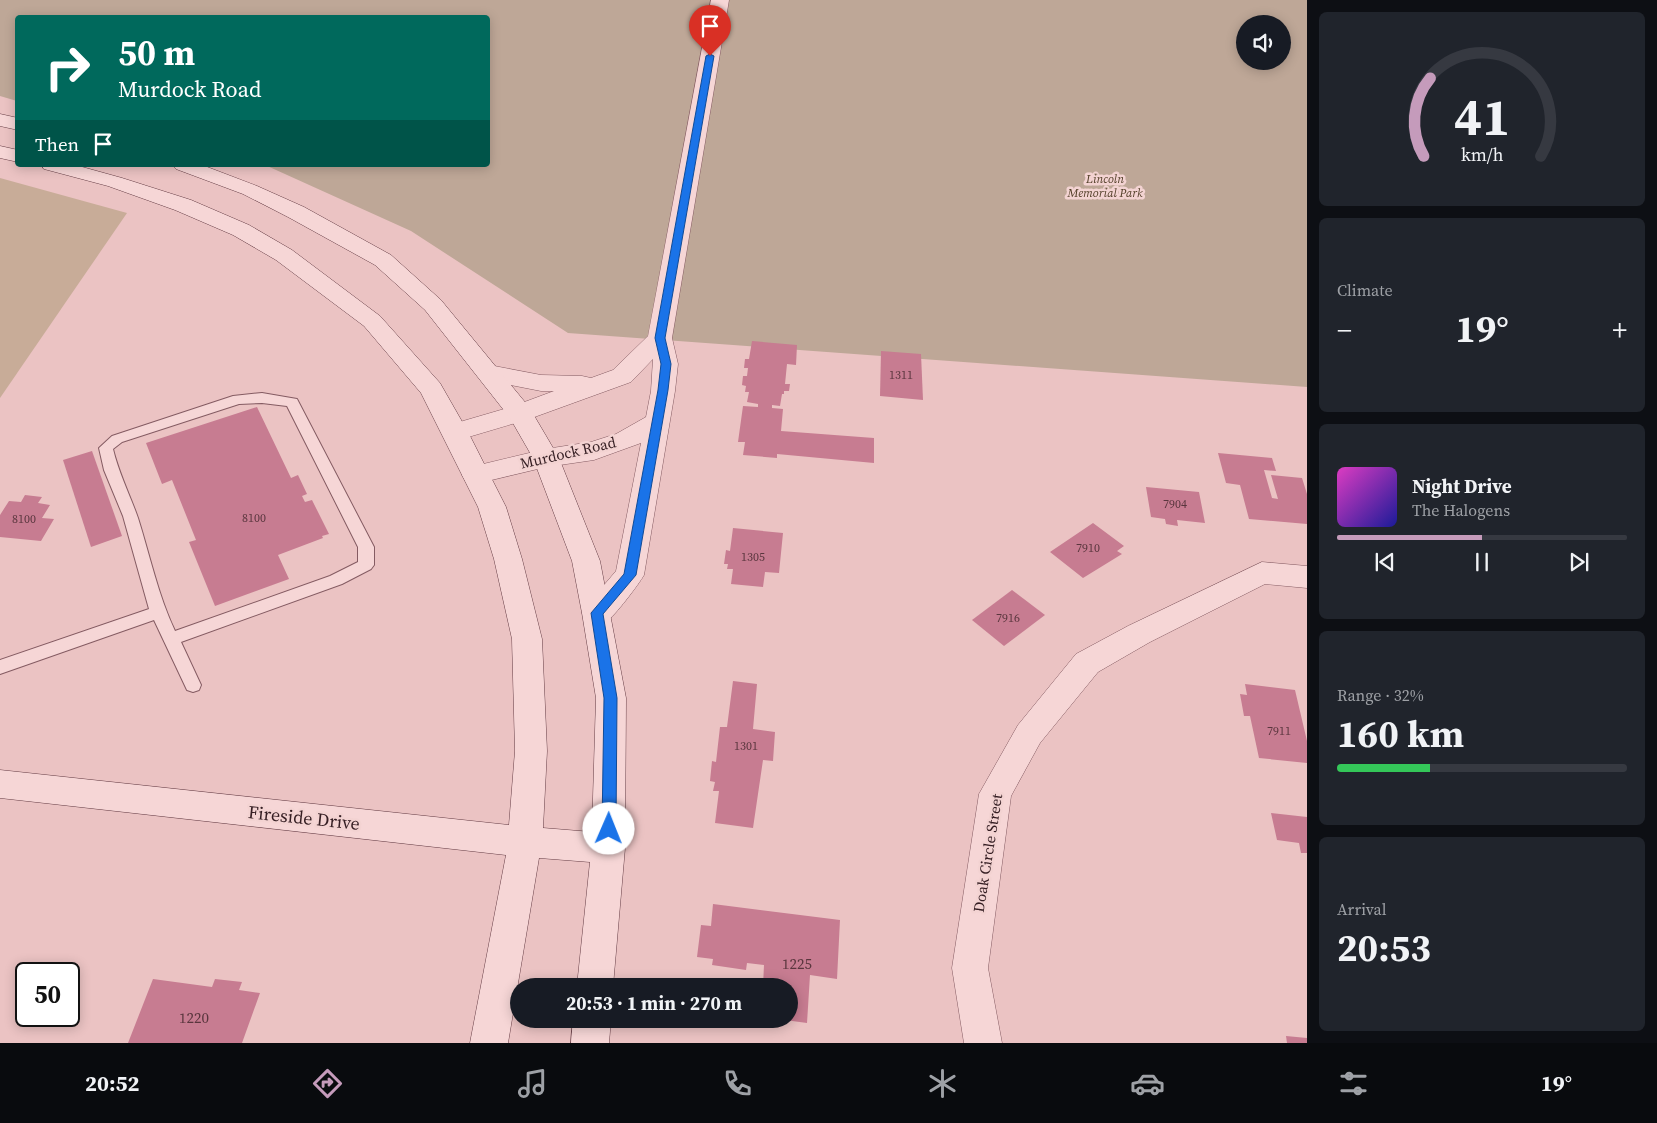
<!DOCTYPE html>
<html lang="en">
<head>
<meta charset="utf-8">
<style>
  body { margin:0; font-family:"Source Serif 4",serif; background:#20242c; color:#f1f3f6; height:100vh; display:flex; flex-direction:column; font-size:19px; white-space:nowrap }
  * { box-sizing:border-box; margin:0 }
  p { font-size:16px; color:#9ea1a6 }
  .icon { flex:none; width:28px; height:28px; fill:none; stroke:currentColor; stroke-width:2; stroke-linecap:round; stroke-linejoin:round }
  .map { position:relative; flex:1; overflow:hidden }
  .sheet { display:flex; flex-direction:column; gap:12px; padding:12px; background:#0d0f14; width:350px }
  .sheet>* { flex:none }
  .top-card { position:absolute; left:15px; top:15px; width:475px; height:152px; border-radius:5px; box-shadow:0 2px 12px #0003; background:#00695c; color:#fff; overflow:hidden }
  .fabs { position:absolute; left:1236px; top:15px; display:grid; gap:10px }
  .fabs a { display:grid; place-items:center; width:55px; height:55px; border-radius:50%; background:#171b24; box-shadow:0 2px 12px #0003; font-size:25px }
  .speed { position:absolute; left:15px; top:962px; display:flex; gap:10px; font-size:25px; font-weight:700; text-align:center }
  .speed>* { display:grid; place-content:center; width:65px; height:65px; border-radius:50%; background:#171b24; box-shadow:0 2px 12px #0003; line-height:1 }
  .speed .limit { border:2px solid #111; border-radius:8px; background:#fff; color:#111 }
  .pin { position:absolute; display:grid; place-items:center; width:42px; height:42px; color:#fff; margin:-51px -21px; border-radius:50% 50% 50% 0; rotate:-45deg; box-shadow:0 0 5px #0007 }
  .pin .icon { rotate:45deg }
  .me { position:absolute; width:55px; margin:-28px; rotate:1deg; stroke-linejoin:round; filter:drop-shadow(0 0 4px #0008) }
  .turn { display:flex; align-items:center; gap:18px; height:105px; padding:0 20px; font-size:22px }
  .turn .icon { width:65px; height:65px; stroke-width:2.5 }
  .turn b { display:block; font-size:35px; line-height:42px }
  .then { display:flex; align-items:center; height:48px; padding:0 20px; background:#0003; gap:10px; font-size:19px }
  .big { font-size:38px; font-weight:700; line-height:1.1 }
  .sheet .card { flex:1; display:flex; flex-direction:column; justify-content:center; gap:8px; min-width:0; padding:0 18px; border-radius:8px; background:#20242c }
  .sheet .dial { align-items:center; gap:0 }
  .dial svg { height:130px; overflow:visible; fill:none; stroke:#363941; stroke-width:7; stroke-linecap:round; text-anchor:middle }
  .dial text { fill:#f1f3f6; stroke:none }
  .song { display:flex; align-items:center; gap:15px }
  .cover { width:60px; height:60px; border-radius:8px; background:linear-gradient(135deg,hsl(310 70% 55%),hsl(240 70% 35%)) }
  .played { height:5px; border-radius:2px; background:linear-gradient(90deg,#c59bbb 50%,#363941 50%) }
  .keys { display:flex; justify-content:space-around; direction:ltr }
  .heat { display:flex; justify-content:space-between; align-items:center; font-size:28px; direction:ltr }
  .charge { height:8px; border-radius:4px; background:linear-gradient(90deg,#34c759 32%,#363941 0) }
  .trip { position:absolute; left:510px; top:978px; width:288px; height:50px; border-radius:25px; background:#171b24; box-shadow:0 2px 12px #0003; font-weight:700; line-height:50px; text-align:center }
  .tab-bar { display:flex; height:80px; justify-content:space-around; align-items:center; background:#090b0e; color:#9ea1a6 }
  .tab-bar .icon { width:35px; height:35px }
  .tab-bar .selected { color:#c59bbb }
  .tab-bar b { font-size:22px; color:#f1f3f6 }
  main { display:flex; flex:1; min-height:0 }
  .map>svg:first-child { display:block }
  .green { fill:#c8ac98 }
  .cemetery { fill:#bea797; fill-rule:evenodd }
  .building { fill:#c77c91 }
  .lines { fill:none; stroke-linecap:round; stroke-linejoin:round }
  .lane-casing { stroke:#845b62; stroke-width:2 }
  .street-casing { stroke:#845b62; stroke-width:1 }
  .secondary-casing { stroke:#663e46; stroke-width:1 }
  .lane { fill:#f6d6d6; fill-rule:evenodd }
  .street { fill:#f6d6d6; fill-rule:evenodd }
  .secondary { fill:#f6d6d6; fill-rule:evenodd }
  .route { fill:#1a73e8; stroke:#114b97 }
  .labels { text-anchor:middle; stroke-width:5; stroke-linejoin:round; paint-order:stroke }
  .far-park-label { font-size:12px; font-style:italic; fill:#503d26; stroke:#f3d3d2 }
  .number-label { font-size:12px; fill:#5a363e }
  .street-label { font-size:15px; fill:#351e23; stroke:#f3d3d2 }
  .near-number-label { font-size:15px; fill:#5a363e }
  .near-street-label { font-size:18px; fill:#351e23; stroke:#f3d3d2 }
</style>
</head>
<body>
<main>
<div class="map">
<svg width="1307" height="1043" viewBox="0 0 1307 1043">
  <rect width="100%" height="100%" fill="#ebc3c3"/>
  <polygon class="green" points="0,178 127,213 0,398"/>
  <path class="cemetery" d="M0,0H1307V387L568,333L411,231L265,165H488V18H18L17,101L0,96ZM1245,24H1282V61H1245Z"/>
  <g class="building">
    <polygon points="752,341 797,345 796,365 787,364 785,384 790,384 789,391 784,391 784,394 782,394 780,406 772,405 772,408 783,409 781,431 874,438 874,463 777,454 777,458 743,455 745,442 738,442 743,406 758,407 758,404 747,402 749,392 745,392 746,386 742,385 743,376 747,376 748,368 744,368 745,359 749,359"/>
    <polygon points="881,351 921,354 923,400 880,396"/>
    <polygon points="257,407 291,478 298,475 307,494 302,496 305,502 312,500 329,534 322,536 323,538 278,555 289,579 215,606 189,542 196,540 172,480 162,484 146,443"/>
    <polygon points="92,451 122,536 91,547 63,460"/>
    <polygon points="1218,453 1272,458 1276,471 1264,470 1272,498 1278,499 1271,475 1302,478 1307,494 1307,524 1249,519 1240,485 1226,483"/>
    <polygon points="1146,487 1199,492 1205,523 1177,520 1178,526 1166,524 1165,519 1151,517"/>
    <polygon points="25,495 42,497 38,503 50,505 42,518 54,519 41,541 0,537 0,515 9,501 21,502"/>
    <polygon points="1093,523 1124,546 1117,551 1122,554 1083,578 1050,552"/>
    <polygon points="733,528 783,533 779,573 765,572 763,587 731,584 733,569 727,569 728,564 724,564 726,550 730,551"/>
    <polygon points="1012,590 1045,615 1004,646 972,620"/>
    <polygon points="733,681 757,684 753,729 775,732 773,761 763,760 753,828 715,823 719,791 713,791 715,782 710,781 712,761 716,762 720,727 727,727"/>
    <polygon points="1245,684 1295,690 1307,741 1307,763 1259,758 1250,716 1244,716 1240,694 1247,695"/>
    <polygon points="1271,813 1307,817 1307,853 1301,853 1299,843 1277,840"/>
    <polygon points="713,904 840,920 837,979 810,975 807,1023 785,1020 789,1019 789,986 763,986 764,965 747,963 746,970 712,965 713,959 697,957 701,925 711,926"/>
    <polygon points="153,979 212,987 215,979 242,982 239,990 260,993 242,1043 128,1043"/>
    <polygon points="1286,1036 1307,1038 1307,1043 1287,1043"/>
  </g>
  <g class="lines">
    <g class="lane-casing">
      <path id="lane" d="M262,393L297,399L374,547V565L371,569L342,584L181,642L201,685L199,690L193,692L187,690L154,620L0,674V660L149,609L123,516L104,470L99,448L112,436L233,396ZM262,403L287,406L358,547V562L330,576L175,631C158,595 150,556 138,518C130,495 119,474 113,449L122,442L239,404Z"/>
    </g>
    <g class="street-casing">
      <g id="street">
        <path d="M711,0H729L672,338L678,364L675,391L644,575C639,584 614,617 606,622C599,625 594,623 587,621L582,613L587,605L616,571L641,443L594,460L546,467L475,484L466,482L462,475L466,468L475,466L546,449L591,442L616,434L646,417L651,391L653,359L631,382L529,419L455,441L446,438L442,432L446,426L511,407L554,391H541L480,379L477,373L480,367L489,365L541,375L582,376L591,378L613,370L648,336Z"/>
        <polygon points="1262,562 1307,566 1307,588 1265,584 1150,642 1098,672 1040,743 1011,796 988,968 1002,1043 964,1043 952,968 979,794 1018,725 1076,654 1128,626"/>
      </g>
    </g>
    <g class="secondary-casing">
      <g id="secondary">
        <polygon points="0,114 18,118 18,130 0,126"/>
        <polygon points="0,146 18,150 18,162 0,158"/>
        <polygon points="41,165 75,165 122,178 191,200 249,225 292,250 380,316 440,383 468,432 506,507 522,559 542,639 547,751 543,828 592,832 596,698 582,613 572,561 533,458 510,418 425,310 375,265 288,217 243,194 176,169 173,165 202,165 257,186 304,207 391,255 441,300 529,407 559,458 600,561 626,698 625,848 613,986 577,986 590,862 539,858 508,1043 470,1043 506,855 0,798 0,770 509,825 515,751 512,639 494,559 478,507 421,393 364,326 276,260 233,235 175,210 108,186 44,169"/>
        <polygon points="573,1019 611,1019 609,1043 571,1043"/>
      </g>
    </g>
    <use href="#lane" class="lane"/>
    <use href="#street" class="street"/>
    <use href="#secondary" class="secondary"/>
  </g>
  <polygon class="route" points="710,54 714,56 665,338 671,364 668,390 636,575 603,614 617,698 616,829 614,833 609,835 604,833 602,829 604,698 591,613 624,574 658,390 661,364 655,338 706,56"/>
  <g class="labels">
    <g class="far-park-label">
      <text x="1105" y="183">Lincoln<tspan x="1105" dy="14">Memorial Park</tspan></text>
    </g>
    <g class="number-label">
      <text x="901" y="379">1311</text>
      <text x="1175" y="508">7904</text>
      <text x="254" y="522">8100</text>
      <text x="24" y="523">8100</text>
      <text x="1088" y="552">7910</text>
      <text x="753" y="561">1305</text>
      <text x="1008" y="622">7916</text>
      <text x="1279" y="735">7911</text>
      <text x="746" y="750">1301</text>
    </g>
    <g class="street-label">
      <text transform="translate(568 453) rotate(-13)" y="5">Murdock Road</text>
      <text transform="translate(988 853) rotate(-81)" y="5">Doak Circle Street</text>
    </g>
    <g class="near-number-label">
      <text x="797" y="969">1225</text>
      <text x="194" y="1023">1220</text>
    </g>
    <g class="near-street-label">
      <text transform="translate(304 818) rotate(6)" y="6">Fireside Drive</text>
    </g>
  </g>
</svg>
<div class="fabs">
<a><svg class="icon" aria-label="sound" viewBox="0 0 24 24"><path d="M4 9h4l5-4v14l-5-4H4zM17 9q2 3 0 6"/></svg></a>
</div>
<div class="speed"><div class="limit">50</div></div>
<div class="pin" style="left:710px;top:56px;background:#d93025"><svg class="icon" aria-label="arrive" viewBox="0 0 24 24"><path d="M6 21V4h12l-3 4 3 4H6"/></svg></div>
<svg class="me" style="left:609px;top:829px" viewBox="-20 -20 40 40"><circle r="19" fill="#fff"/><path d="M0-13L10 11 0 6-10 11z" fill="#1a73e8"/></svg>
<div class="trip">20:53 · 1 min · 270 m</div>
<div class="top-card">
<div class="turn"><svg class="icon" aria-label="right" viewBox="0 0 24 24"><path d="M7 20v-9h11M14 6l5 5-5 5"/></svg><div><b>50 m</b>Murdock Road</div></div>
<div class="then">Then<svg class="icon" aria-label="arrive" viewBox="0 0 24 24"><path d="M6 21V4h12l-3 4 3 4H6"/></svg></div>
</div>
</div>
<section class="sheet">
<div class="card dial"><svg viewBox="0 0 100 80">
<path d="M14 69A42 42 0 1 1 86 69"/>
<path d="M14 69A42 42 0 0 1 18 21" stroke="#c59bbb"/>
<text x="50" y="56" font-size="32" font-weight="700">41</text>
<text x="50" y="72" font-size="11">km/h</text>
</svg></div>
<div class="card"><p>Climate</p>
<div class="heat"><a>−</a><b class="big">19°</b><a>+</a></div>
</div>
<div class="card">
<div class="song"><i class="cover"></i><div><b>Night Drive</b><p>The Halogens</p></div></div>
<div class="played"></div>
<div class="keys"><svg class="icon" aria-label="previous" viewBox="0 0 24 24"><path d="M18 5L8 12l10 7zM5 5v14"/></svg><svg class="icon" aria-label="pause" viewBox="0 0 24 24"><path d="M8 5v14M16 5v14"/></svg><svg class="icon" aria-label="next" viewBox="0 0 24 24"><path d="M6 5l10 7-10 7zM19 5v14"/></svg></div>
</div>
<div class="card"><p>Range · 32%</p><b class="big">160 km</b><div class="charge"></div></div>
<div class="card"><p>Arrival</p><b class="big">20:53</b></div>
</section>
</main>
<nav class="tab-bar">
<b>20:52</b>
<svg class="icon selected" aria-label="directions" viewBox="0 0 24 24"><path d="M12 3l9 9-9 9-9-9zM9 14v-3h6M13 9l2 2-2 2"/></svg>
<svg class="icon" aria-label="music" viewBox="0 0 24 24"><path d="M9 18V5l10-2v13"/><circle cx="6" cy="18" r="3"/><circle cx="16" cy="16" r="3"/></svg>
<svg class="icon" aria-label="phone" viewBox="0 0 24 24"><path d="M5 4h4l2 5-3 2q2 4 5 5l2-3 5 2v4C11 20 4 13 5 4z"/></svg>
<svg class="icon" aria-label="climate" viewBox="0 0 24 24"><path d="M12 3v18M4 7l16 10M4 17L20 7"/></svg>
<svg class="icon" aria-label="car" viewBox="0 0 24 24"><path d="M5 17H2v-5l4-1 3-4h7l3 4 3 1v5h-3M9 17h6M6 11h13"/><circle cx="7" cy="17" r="2"/><circle cx="17" cy="17" r="2"/></svg>
<svg class="icon" aria-label="filters" viewBox="0 0 24 24"><path d="M4 7h16M4 17h16"/><circle cx="9" cy="7" r="2"/><circle cx="15" cy="17" r="2"/></svg>
<b>19°</b>
</nav>
</body>
</html>
